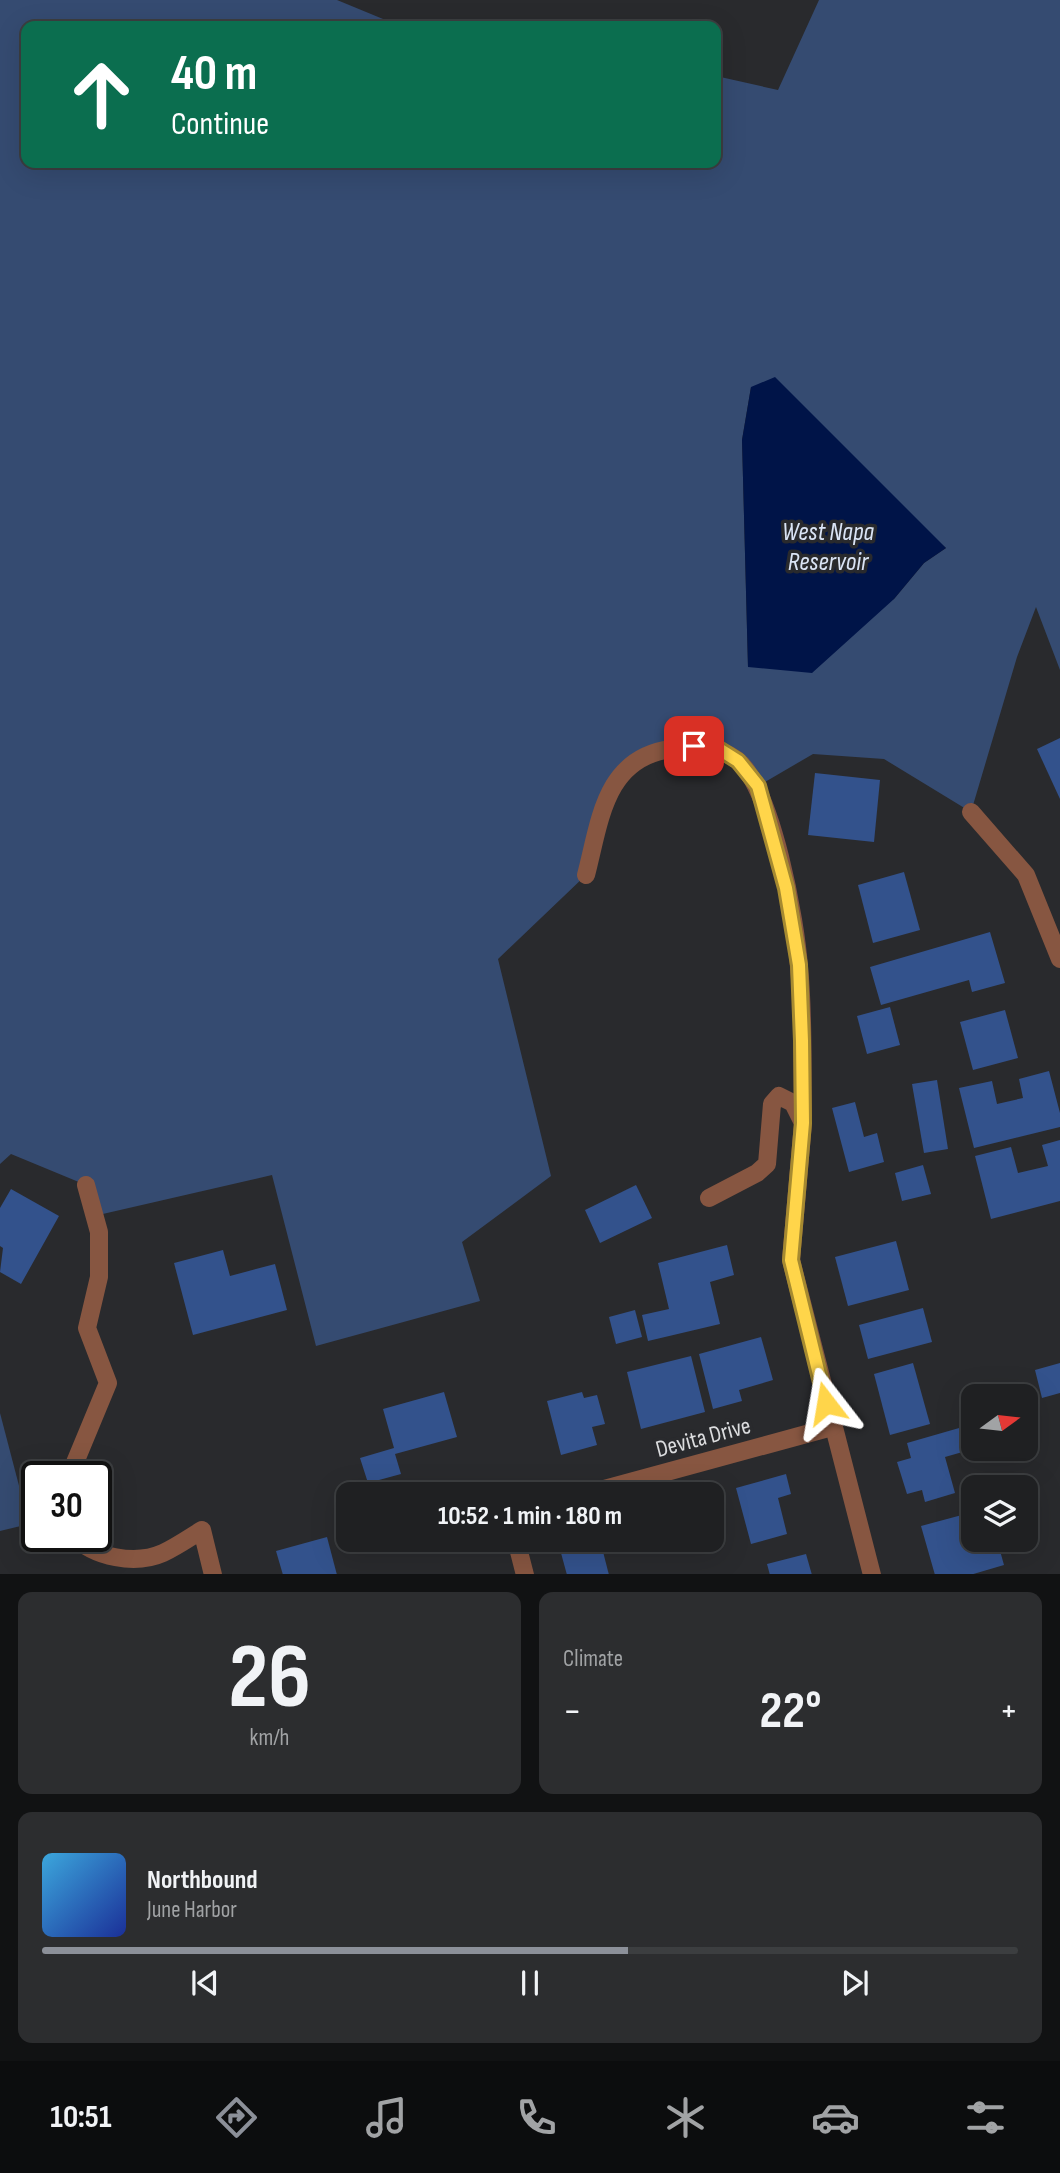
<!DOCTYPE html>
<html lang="en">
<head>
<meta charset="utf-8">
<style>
  body { margin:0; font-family:"Sofia Sans Condensed",sans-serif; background:#2c2d2f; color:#f1f3f6; height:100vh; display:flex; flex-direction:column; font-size:26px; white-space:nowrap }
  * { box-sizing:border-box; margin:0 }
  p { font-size:23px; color:#a1a3a5 }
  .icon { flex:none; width:38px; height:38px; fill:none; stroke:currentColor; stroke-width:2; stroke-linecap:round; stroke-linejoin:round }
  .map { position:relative; height:1574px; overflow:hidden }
  .side { display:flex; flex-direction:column; gap:18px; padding:18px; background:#111213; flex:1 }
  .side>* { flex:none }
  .top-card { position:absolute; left:21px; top:21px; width:700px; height:147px; border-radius:14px; box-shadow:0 7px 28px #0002,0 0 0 2px #3c3e40; background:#0b6e4f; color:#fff; overflow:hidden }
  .needle { width:46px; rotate:75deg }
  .buttons { position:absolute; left:961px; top:1384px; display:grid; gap:14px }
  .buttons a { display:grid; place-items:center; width:77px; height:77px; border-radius:14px; background:#1f2022; box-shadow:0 7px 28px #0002,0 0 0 2px #3c3e40; font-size:35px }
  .speed { position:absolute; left:21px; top:1461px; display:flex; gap:14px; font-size:35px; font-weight:700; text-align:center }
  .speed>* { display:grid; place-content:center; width:91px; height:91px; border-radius:50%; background:#1f2022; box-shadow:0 7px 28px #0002,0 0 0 2px #3c3e40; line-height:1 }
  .speed .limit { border:4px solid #111; border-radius:10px; background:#fff; color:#111 }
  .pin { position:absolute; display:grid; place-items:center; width:60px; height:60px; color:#fff; margin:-30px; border-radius:14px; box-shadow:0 4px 10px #0006 }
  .me { position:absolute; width:77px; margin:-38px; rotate:346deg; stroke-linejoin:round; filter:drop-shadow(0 0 5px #0008) }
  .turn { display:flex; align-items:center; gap:24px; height:147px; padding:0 35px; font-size:32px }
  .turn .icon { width:91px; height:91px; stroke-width:2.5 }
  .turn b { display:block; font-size:49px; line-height:60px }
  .big { font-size:52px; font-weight:700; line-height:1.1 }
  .side .widget { flex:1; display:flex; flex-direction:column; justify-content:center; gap:10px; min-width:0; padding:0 24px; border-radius:14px; background:#2c2d2f }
  .side .dial { align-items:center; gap:0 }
  .dial b { font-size:91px; line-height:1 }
  .song { display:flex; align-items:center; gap:21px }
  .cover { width:84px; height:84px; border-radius:10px; background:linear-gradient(135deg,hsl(200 70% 55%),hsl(230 70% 35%)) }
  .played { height:7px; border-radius:4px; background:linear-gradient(90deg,#8c9099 60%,#3c3e40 60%) }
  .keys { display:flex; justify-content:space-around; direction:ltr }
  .heat { display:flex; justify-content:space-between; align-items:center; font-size:38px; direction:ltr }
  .side .tiles { flex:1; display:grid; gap:18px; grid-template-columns:1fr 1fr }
  .widget:last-child { grid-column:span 2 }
  .trip { position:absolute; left:336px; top:1482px; width:388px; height:70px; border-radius:14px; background:#1f2022; box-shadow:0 7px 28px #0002,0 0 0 2px #3c3e40; font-weight:700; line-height:70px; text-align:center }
  .menu { display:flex; height:112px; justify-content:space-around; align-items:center; background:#0c0d0e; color:#a1a3a5 }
  .menu .icon { width:49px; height:49px }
  .menu .active { color:#8c9099 }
  .menu b { font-size:32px; color:#f1f3f6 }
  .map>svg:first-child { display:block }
  .green { fill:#354b71; fill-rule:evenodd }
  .water { fill:#001448 }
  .building { fill:#33528c }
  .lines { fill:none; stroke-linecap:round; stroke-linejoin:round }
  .minor { stroke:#875641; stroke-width:18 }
  .route-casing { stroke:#a68a30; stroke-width:18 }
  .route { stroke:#ffd54a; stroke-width:12 }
  .labels { text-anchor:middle; stroke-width:7; stroke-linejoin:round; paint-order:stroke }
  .street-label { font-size:24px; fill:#dbdcde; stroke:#292a2d }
  .water-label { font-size:26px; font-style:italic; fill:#dae4f5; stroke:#292a2d }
</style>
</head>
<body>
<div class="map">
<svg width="1060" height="1575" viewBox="0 0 1060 1575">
  <rect width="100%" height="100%" fill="#292a2d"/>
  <g class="green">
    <path d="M0,0H337L400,26H26V163H716V76L778,90L819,0H1060V670L1036,607L1017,657L971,812L884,759L813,754L758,786L738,761L694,746L619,774L586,875L498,959L551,1176L462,1242L480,1301L316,1346L272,1175L94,1216L86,1185L11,1154L0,1164ZM751,387L946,548L924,563L894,599L748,667L742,440Z"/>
    <polygon points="0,1413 29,1524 0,1531"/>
  </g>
  <polygon class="water" points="775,377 946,548 924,563 894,599 812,673 748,667 742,440 751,387"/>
  <g class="building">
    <polygon points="1060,738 1060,799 1037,749"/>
    <polygon points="815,773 880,780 874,842 808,835"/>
    <polygon points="904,872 920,930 873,943 858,885"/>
    <polygon points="990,932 1005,983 972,992 969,980 881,1005 870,967"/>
    <polygon points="890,1007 900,1045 867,1054 857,1016"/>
    <polygon points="1005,1010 1018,1058 973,1070 960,1022"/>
    <polygon points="1049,1071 1060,1113 1060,1127 974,1148 959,1088 992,1081 997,1104 1023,1098 1019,1079"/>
    <polygon points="937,1080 948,1149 924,1153 912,1084"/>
    <polygon points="855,1102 864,1137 877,1133 884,1162 849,1172 832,1108"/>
    <polygon points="1060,1140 1060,1201 991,1219 975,1156 1011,1147 1018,1173 1048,1166 1042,1145"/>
    <polygon points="923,1165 931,1194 902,1201 895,1173"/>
    <polygon points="636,1185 652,1218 600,1243 585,1210"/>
    <polygon points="11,1189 59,1216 21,1284 0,1272 3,1248 0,1246 0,1208"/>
    <polygon points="896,1241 909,1290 848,1306 835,1257"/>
    <polygon points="727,1245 734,1275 710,1282 720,1324 648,1341 642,1315 669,1309 658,1263"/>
    <polygon points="223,1250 230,1276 275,1264 287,1310 193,1335 174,1263"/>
    <polygon points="923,1308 932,1342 868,1359 859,1325"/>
    <polygon points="635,1310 642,1337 616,1344 609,1317"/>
    <polygon points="761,1337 773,1380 739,1390 742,1401 713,1409 699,1354"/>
    <polygon points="691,1356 705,1412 641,1429 627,1372"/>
    <polygon points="913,1363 930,1424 890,1435 874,1374"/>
    <polygon points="1060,1363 1060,1393 1042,1398 1035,1370"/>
    <polygon points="444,1392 457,1437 395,1454 401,1474 368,1483 360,1458 394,1448 383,1409"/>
    <polygon points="582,1392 584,1398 597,1395 605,1424 592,1427 597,1445 561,1455 547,1401"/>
    <polygon points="973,1424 973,1449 945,1457 955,1493 925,1502 922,1490 907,1494 897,1462 911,1458 907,1443"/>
    <polygon points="786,1474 791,1494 778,1498 787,1534 751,1544 736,1488"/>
    <polygon points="973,1512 973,1540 997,1540 1004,1565 970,1575 935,1575 921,1526"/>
    <polygon points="327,1537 337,1575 283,1575 276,1551"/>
    <polygon points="565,1540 600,1540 609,1575 567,1575 558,1542"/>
    <polygon points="806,1554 812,1575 770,1575 767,1564"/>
  </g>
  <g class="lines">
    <g class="minor">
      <polyline points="971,812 1026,875 1060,959"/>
      <path d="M586,875C600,822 604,758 671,749C695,746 717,745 737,760C772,788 796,921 799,967C804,1016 802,1067 803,1116"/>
      <polyline points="709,1198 757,1173 767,1164 772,1104 779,1096 793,1103 803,1123 791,1260 872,1575"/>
      <polyline points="69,1477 108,1383 87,1328 99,1277 99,1232 86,1185"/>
      <polyline points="586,1494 832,1427"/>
      <path d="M74,1536C94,1558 136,1565 163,1553C176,1547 189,1538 202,1530L213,1575"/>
      <polyline points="516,1540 525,1575"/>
    </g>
  </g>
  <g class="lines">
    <g class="route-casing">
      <polyline id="route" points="694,746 719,749 738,761 758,786 786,888 799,965 802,1041 803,1123 791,1260 826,1403"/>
    </g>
    <use href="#route" class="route"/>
  </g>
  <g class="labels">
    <g class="street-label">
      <text transform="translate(703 1437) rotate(-15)" y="8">Devita Drive</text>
    </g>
    <g class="water-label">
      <text x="828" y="540">West Napa<tspan x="828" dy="30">Reservoir</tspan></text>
    </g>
  </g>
</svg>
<div class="buttons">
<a><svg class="needle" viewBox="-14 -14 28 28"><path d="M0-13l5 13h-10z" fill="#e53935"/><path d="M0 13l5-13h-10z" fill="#a1a3a5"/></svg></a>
<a><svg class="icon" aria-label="layers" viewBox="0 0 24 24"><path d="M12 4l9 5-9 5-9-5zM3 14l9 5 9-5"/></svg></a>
</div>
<div class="speed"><div class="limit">30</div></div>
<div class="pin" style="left:694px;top:746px;background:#d93025"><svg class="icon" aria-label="arrive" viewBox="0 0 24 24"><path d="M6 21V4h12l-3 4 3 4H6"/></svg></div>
<svg class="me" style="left:826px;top:1403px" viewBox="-20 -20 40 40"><path d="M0-17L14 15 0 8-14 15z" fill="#ffd54a" stroke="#fff" stroke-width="4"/></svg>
<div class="trip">10:52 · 1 min · 180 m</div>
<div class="top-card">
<div class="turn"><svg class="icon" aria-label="ahead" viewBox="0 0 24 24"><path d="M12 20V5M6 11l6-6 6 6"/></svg><div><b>40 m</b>Continue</div></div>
</div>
</div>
<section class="side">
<div class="tiles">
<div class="widget dial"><b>26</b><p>km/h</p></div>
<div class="widget"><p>Climate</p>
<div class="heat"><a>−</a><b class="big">22°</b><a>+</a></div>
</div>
<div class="widget">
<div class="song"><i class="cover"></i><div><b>Northbound</b><p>June Harbor</p></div></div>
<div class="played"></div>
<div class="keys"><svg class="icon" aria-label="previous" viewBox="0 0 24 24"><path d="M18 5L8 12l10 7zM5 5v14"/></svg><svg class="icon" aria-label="pause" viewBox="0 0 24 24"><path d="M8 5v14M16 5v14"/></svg><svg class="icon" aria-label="next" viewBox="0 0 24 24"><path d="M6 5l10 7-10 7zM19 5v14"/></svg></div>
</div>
</div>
</section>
<nav class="menu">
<b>10:51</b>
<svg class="icon active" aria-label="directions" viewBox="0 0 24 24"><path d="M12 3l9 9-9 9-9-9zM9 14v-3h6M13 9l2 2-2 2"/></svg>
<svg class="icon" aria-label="music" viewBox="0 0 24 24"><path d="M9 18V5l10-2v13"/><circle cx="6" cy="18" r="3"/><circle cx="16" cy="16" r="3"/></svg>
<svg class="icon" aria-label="phone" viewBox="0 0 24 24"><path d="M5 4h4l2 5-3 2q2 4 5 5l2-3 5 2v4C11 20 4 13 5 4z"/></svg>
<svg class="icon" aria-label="climate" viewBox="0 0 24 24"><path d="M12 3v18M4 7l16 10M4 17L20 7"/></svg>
<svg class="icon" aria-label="car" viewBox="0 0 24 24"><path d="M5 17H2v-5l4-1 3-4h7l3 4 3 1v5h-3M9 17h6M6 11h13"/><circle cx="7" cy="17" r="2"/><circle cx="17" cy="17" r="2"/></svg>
<svg class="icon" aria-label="filters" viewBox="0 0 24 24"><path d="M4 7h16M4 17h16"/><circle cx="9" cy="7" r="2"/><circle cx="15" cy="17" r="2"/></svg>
</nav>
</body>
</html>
